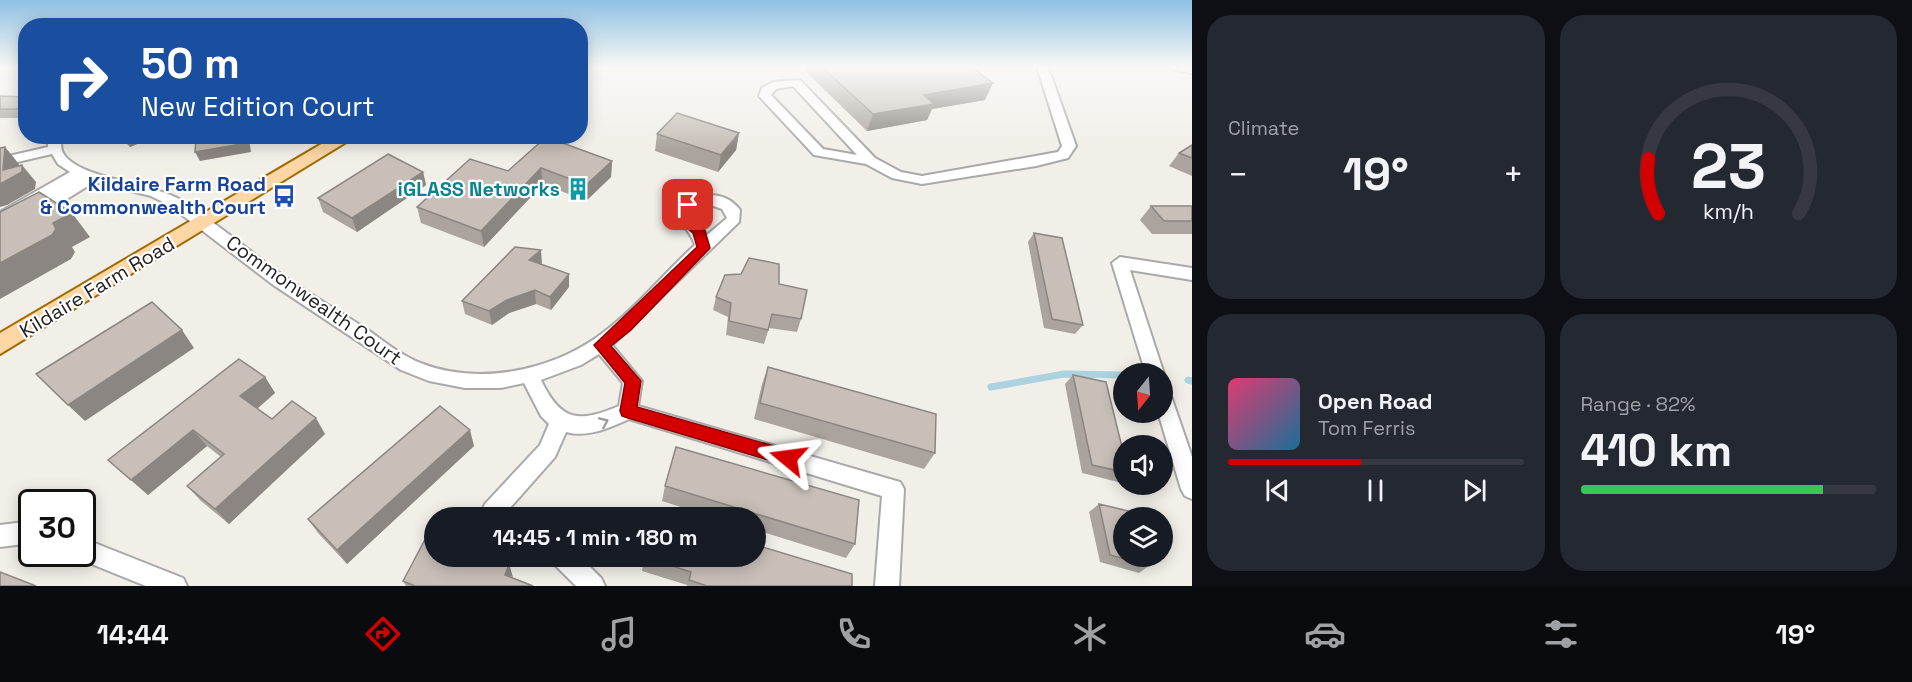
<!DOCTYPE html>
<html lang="en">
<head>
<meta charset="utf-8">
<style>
  body { margin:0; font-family:"Space Grotesk",sans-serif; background:#242831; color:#f1f3f6; height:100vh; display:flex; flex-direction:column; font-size:22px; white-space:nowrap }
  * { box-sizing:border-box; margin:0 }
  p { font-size:20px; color:#9ea1a6 }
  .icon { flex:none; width:33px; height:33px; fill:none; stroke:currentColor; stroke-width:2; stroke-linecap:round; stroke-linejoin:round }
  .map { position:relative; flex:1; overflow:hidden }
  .panel { display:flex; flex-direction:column; gap:15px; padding:15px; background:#0d0f14; width:720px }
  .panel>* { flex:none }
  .guide { position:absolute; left:18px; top:18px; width:570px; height:126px; border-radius:24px; box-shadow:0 3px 15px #0003; background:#1a4fa0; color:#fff; overflow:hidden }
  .needle { width:39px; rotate:197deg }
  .tools { position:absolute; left:1113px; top:363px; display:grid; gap:12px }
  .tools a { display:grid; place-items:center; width:60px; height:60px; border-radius:50%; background:#171b24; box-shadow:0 3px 15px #0003; font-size:30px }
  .speed { position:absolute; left:18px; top:489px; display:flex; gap:12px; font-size:30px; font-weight:700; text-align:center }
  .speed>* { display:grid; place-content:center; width:78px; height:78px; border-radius:50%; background:#171b24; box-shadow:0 3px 15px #0003; line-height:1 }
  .speed .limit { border:3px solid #111; border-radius:9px; background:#fff; color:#111 }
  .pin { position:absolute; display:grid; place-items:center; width:51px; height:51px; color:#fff; margin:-26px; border-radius:12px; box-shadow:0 3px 9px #0006 }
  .me { position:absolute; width:66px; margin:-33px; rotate:286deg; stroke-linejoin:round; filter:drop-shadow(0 0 4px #0008) }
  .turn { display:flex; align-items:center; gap:21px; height:126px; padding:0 24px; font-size:27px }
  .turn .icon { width:78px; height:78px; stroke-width:2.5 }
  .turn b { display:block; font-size:42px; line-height:51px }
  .big { font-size:45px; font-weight:700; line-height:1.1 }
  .panel .card { flex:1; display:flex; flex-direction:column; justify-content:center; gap:9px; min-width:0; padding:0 21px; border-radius:24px; background:#242831 }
  .panel .dial { align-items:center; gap:0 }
  .dial svg { height:156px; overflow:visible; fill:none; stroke:#363941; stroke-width:7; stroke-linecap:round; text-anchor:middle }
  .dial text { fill:#f1f3f6; stroke:none }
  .song { display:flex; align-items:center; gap:18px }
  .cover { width:72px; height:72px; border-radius:9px; background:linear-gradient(135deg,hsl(340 70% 55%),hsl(200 70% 35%)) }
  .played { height:6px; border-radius:3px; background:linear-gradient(90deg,#d40000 45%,#363941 45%) }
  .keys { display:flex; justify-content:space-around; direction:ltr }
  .heat { display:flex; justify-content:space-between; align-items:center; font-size:33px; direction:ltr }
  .charge { height:9px; border-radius:4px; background:linear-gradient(90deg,#34c759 82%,#363941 0) }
  .panel .tiles { flex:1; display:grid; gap:15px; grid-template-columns:repeat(2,1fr) }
  .trip { position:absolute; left:424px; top:507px; width:342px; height:60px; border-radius:30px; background:#171b24; box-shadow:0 3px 15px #0003; font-weight:700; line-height:60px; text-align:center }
  .tab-bar { display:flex; height:96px; justify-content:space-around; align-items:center; background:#090b0e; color:#9ea1a6 }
  .tab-bar .icon { width:42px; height:42px }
  .tab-bar .selected { color:#d40000 }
  .tab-bar b { font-size:27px; color:#f1f3f6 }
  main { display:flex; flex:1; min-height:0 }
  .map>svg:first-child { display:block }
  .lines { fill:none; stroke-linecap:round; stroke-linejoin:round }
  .stream { stroke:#aad3df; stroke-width:7 }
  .minor-casing { stroke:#a9a9a9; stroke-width:4 }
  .major-casing { stroke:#a06b00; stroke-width:4 }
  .minor { fill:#fff; fill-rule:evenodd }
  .major { fill:#fcd6a4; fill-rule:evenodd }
  .wall { fill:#aba49e }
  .shaded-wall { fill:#8b8681 }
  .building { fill:#c7bfb8; stroke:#8b8681; stroke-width:1.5 }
  .oneway { stroke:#9c9c9c }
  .route { fill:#d40000; stroke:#8a0000; stroke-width:1.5 }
  .labels { text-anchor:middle; stroke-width:4.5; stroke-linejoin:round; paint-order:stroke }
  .transit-label { font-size:20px; font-weight:bold; fill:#164399; stroke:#fff; text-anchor:end }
  .culture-label { font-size:20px; font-weight:bold; fill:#0d838f; stroke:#fff; text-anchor:end }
  .street-label { font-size:20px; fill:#222; stroke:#fff }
</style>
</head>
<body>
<main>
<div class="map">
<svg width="1192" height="586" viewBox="0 0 1192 586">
  <rect width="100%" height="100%" fill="#f2efe9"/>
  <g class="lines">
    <g class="stream">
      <polyline points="1188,380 1192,381"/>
      <polyline points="991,387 1064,374 1124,375"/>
    </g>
    <g class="minor-casing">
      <g id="minor">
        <path d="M1037,67H1048L1076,146L1068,158L1036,166L922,184L892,178L866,164L814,155L759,96L762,88L773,82L800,80L875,158L901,172L922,176L1058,152L1062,146ZM793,86L857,155L823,149L771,95L776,89Z"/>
        <polygon points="1171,67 1192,67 1192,73 1172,69"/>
        <path d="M48,136H60C61,141 61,147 62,151C75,179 152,183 179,199C212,220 242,245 274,269C303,290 335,309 365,328C384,341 401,356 423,364C479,385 548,371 596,338C633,312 662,275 695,245C691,232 681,226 678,213C692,191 724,188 740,210L739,222L612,345L642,381L638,406L900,482L904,489L899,586H875L882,496L629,419C609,428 588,438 566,432L555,457L509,509L516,518H485L482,511L485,504L540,445L549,424L541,416L524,383L501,388H465L429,381L401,370L272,284L169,205L151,196L94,182L0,241V229L40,204L0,223V212L70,172L58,164L52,154L0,166V158L48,147ZM708,204L722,209L727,218L707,235L692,213L700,206ZM599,354L623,383L619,406C579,423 561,422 541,380L581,365Z"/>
        <polygon points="1120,257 1192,268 1192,280 1130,270 1164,374 1162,377 1162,374 1146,374 1112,263"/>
        <polygon points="1162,388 1169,390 1171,396 1192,457 1192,499 1185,496 1181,489 1158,412 1162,412"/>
        <polygon points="32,521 32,543 0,547 0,525"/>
        <polygon points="82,538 183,578 187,586 146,586 74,557 73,554 82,554"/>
        <polygon points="551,556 579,556 601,578 605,586 576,586 554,564"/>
      </g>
    </g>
    <g class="major-casing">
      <polygon id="major" points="335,136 356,136 0,354 0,333"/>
    </g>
    <use href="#minor" class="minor"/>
    <use href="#major" class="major"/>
  </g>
  <g class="wall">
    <polygon points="17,67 26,67 26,79"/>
    <polygon points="806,67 971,67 985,100 932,109 927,120 867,131 805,71"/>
    <polygon points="0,96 26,97 26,118 0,118"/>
    <polygon points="739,133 736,150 718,172 655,151 657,134"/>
    <polygon points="119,136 153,136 154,137 130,147"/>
    <polygon points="1192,145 1192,176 1169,166 1179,153"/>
    <polygon points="612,161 611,177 586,201 543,184 484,247 421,223 417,207 508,171"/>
    <polygon points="423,172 426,185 357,232 323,212 318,198"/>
    <polygon points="1151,206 1192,206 1192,234 1152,234 1140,220"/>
    <polygon points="1034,233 1083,325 1075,334 1044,328 1028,242"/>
    <polygon points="542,264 569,274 569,287 551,310 536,304 509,313 492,325 465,314 462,301"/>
    <polygon points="779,284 801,319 797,332 769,328 764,344 726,335 728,317 713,310 716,297"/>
    <polygon points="768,367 935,453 924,469 754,419 762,384"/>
    <polygon points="1073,375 1124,455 1124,477 1118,482 1082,473 1065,384"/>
    <polygon points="265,377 275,393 257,409 272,419 325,434 229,524 201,501 187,486 221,457 207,446 148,495 108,460"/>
    <polygon points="474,446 347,564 318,533 308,519"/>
    <polygon points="665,486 855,544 846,558 756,530 756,518 715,518 662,501"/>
    <polygon points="1099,504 1150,565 1139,573 1100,562 1089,512"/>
    <polygon points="644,556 852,586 687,586 687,585 642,571"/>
    <polygon points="513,578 534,586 406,586 403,581"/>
  </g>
  <g class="shaded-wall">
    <polygon points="993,83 985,100 932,109 927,120 867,131 873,114 924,95"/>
    <polygon points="739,133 736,150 718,172 721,155"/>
    <polygon points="124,136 153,136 154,137 130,147"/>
    <polygon points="246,136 248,136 249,139 251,152 200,161 195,152"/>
    <polygon points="264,136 271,136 265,140"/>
    <polygon points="5,147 19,164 18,174 22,165 36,182 35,189 7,205 0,207 0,184"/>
    <polygon points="612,161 611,177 586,201 586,185"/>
    <polygon points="541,168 543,184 484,247 481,231"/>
    <polygon points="423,172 426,185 357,232 352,218"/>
    <polygon points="72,213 90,237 72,247 75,252 71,259 0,299 0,263 53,223"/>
    <polygon points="541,250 542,264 529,260"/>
    <polygon points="569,274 569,287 551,310 550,297"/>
    <polygon points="535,290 536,304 509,313 492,325 489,311 507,300"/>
    <polygon points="182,330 194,348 85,421 68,405"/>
    <polygon points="265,377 275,393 252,413 240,396"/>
    <polygon points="316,418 325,434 229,524 215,509"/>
    <polygon points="193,430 207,446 148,495 131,480"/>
    <polygon points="470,430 474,446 347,564 337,550"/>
    <polygon points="509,564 513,577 505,575"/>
  </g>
  <g class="building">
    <polygon points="822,67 971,67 993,83 924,95 934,104 873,114"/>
    <polygon points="0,96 26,97 25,109 0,109"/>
    <polygon points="677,113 739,133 721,155 657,134"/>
    <polygon points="210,136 246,136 247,143 195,152 196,139"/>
    <polygon points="546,137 612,161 586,185 541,168 481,231 417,207 470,159 508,171"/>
    <polygon points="1192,145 1192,158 1179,153"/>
    <polygon points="5,147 3,170 22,165 22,172 0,184 0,148"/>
    <polygon points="388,154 423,172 352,218 318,198"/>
    <polygon points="39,192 72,213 53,223 56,229 52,235 0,263 0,212"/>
    <polygon points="1151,206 1192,206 1192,221 1164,221"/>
    <polygon points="1034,233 1062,238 1083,325 1052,319"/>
    <polygon points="515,247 541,250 529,260 569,274 550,297 535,290 507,300 489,311 462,301"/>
    <polygon points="749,258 779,264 779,284 807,290 801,319 772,314 768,330 729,321 731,303 716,297 725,275 741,274"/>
    <polygon points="152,302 182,330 68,405 36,374"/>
    <polygon points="239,359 265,377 240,396 272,419 292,401 316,418 215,509 187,486 224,454 193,430 131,480 108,460"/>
    <polygon points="768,367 936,414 935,453 760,403"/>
    <polygon points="1073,375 1106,382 1124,455 1124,472 1092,465"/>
    <polygon points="440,406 470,430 337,550 308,519"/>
    <polygon points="676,447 859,500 855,544 665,486"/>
    <polygon points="1099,504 1137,513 1138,518 1124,518 1124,556 1148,556 1150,565 1110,555"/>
    <polygon points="655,515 665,518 655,518"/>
    <polygon points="428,534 435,537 435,556 489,556 509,564 505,575 533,586 415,586 403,581"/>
    <polygon points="756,545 852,574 852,586 707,586 689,580 691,572 644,557 756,556"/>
    <polygon points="0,572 36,586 0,586"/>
  </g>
  <defs><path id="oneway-chevron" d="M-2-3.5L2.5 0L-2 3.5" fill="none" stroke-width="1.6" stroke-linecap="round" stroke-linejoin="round" transform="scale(1.5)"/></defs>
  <use class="oneway" href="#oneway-chevron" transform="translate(604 422) rotate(-23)"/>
  <linearGradient id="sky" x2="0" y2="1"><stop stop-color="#8fc0e4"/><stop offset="0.45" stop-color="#f9f8f5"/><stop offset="1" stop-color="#f9f8f5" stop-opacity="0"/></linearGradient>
  <rect width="1192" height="149" fill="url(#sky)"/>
  <polygon class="route" points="688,202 694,205 691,213 692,219 705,231 710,248 631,330 611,346 641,381 637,407 788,450 794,453 796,458 794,463 788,466 628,418 622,416 620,411 625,383 594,345 697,247 693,233 682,224 679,213 684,203"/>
  <defs>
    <g id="building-bare" transform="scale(1.8)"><path d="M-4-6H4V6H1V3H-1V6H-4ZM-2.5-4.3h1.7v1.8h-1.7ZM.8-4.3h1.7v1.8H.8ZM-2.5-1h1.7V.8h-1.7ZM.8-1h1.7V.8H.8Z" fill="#0f9aa8" stroke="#fff" stroke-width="2.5" paint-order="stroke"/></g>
    <g id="bus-bare" transform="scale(1.8)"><path d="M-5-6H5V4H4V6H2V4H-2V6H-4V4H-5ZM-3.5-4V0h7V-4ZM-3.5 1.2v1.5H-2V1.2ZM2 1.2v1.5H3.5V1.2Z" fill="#1a4fb4" stroke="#fff" stroke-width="2.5" paint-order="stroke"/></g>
  </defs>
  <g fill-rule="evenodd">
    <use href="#building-bare" x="578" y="189"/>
    <use href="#bus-bare" x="284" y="196"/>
  </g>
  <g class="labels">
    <g class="transit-label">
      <text x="266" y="191">Kildaire Farm Road<tspan x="266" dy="23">&amp; Commonwealth Court</tspan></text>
    </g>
    <g class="culture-label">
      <text x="560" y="196">iGLASS Networks</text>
    </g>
    <g class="street-label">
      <text transform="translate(97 287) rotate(-31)" y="7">Kildaire Farm Road</text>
      <text transform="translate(314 300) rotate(35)" y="7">Commonwealth Court</text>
    </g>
  </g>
</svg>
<div class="tools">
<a><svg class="needle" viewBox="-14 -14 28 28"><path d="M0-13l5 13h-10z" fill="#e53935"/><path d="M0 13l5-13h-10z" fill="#9ea1a6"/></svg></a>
<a><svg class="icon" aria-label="sound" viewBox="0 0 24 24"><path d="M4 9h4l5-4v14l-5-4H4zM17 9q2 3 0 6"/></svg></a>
<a><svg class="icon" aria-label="layers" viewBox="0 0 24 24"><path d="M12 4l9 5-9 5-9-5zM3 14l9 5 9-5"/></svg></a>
</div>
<div class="speed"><div class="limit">30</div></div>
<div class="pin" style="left:688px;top:205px;background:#d93025"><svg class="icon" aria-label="arrive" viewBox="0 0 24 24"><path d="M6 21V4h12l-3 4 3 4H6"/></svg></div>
<svg class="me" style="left:788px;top:458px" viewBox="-20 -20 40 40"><path d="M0-17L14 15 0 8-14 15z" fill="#d40000" stroke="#fff" stroke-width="4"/></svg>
<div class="trip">14:45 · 1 min · 180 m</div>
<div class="guide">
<div class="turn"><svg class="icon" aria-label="right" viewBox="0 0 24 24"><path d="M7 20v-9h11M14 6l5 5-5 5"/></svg><div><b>50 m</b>New Edition Court</div></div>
</div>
</div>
<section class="panel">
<div class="tiles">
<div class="card"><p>Climate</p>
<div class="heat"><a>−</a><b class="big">19°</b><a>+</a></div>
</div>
<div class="card dial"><svg viewBox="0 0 100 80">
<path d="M14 69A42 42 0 1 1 86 69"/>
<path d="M14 69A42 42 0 0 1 9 41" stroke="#d40000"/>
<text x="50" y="56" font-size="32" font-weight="700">23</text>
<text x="50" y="72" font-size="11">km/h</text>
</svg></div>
<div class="card">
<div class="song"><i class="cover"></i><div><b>Open Road</b><p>Tom Ferris</p></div></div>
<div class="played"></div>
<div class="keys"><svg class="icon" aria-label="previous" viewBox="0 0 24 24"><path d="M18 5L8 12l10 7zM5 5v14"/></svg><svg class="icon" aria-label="pause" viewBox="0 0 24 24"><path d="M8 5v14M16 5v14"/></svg><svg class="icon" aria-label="next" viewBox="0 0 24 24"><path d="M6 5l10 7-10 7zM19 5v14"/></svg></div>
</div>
<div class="card"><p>Range · 82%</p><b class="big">410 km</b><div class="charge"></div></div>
</div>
</section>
</main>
<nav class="tab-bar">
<b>14:44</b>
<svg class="icon selected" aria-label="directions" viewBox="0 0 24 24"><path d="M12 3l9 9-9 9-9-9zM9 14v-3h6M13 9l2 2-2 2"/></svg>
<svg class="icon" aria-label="music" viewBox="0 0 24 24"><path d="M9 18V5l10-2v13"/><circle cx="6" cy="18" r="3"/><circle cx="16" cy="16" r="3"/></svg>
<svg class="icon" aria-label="phone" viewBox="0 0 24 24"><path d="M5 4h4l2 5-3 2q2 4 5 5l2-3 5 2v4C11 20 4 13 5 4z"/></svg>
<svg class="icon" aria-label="climate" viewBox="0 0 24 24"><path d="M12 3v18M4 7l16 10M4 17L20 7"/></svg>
<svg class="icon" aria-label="car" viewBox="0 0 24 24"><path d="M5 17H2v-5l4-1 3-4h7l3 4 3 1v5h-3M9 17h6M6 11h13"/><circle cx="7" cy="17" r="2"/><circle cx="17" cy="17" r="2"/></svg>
<svg class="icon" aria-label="filters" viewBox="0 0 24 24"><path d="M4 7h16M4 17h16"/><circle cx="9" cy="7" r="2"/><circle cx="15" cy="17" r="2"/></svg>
<b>19°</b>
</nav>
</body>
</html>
